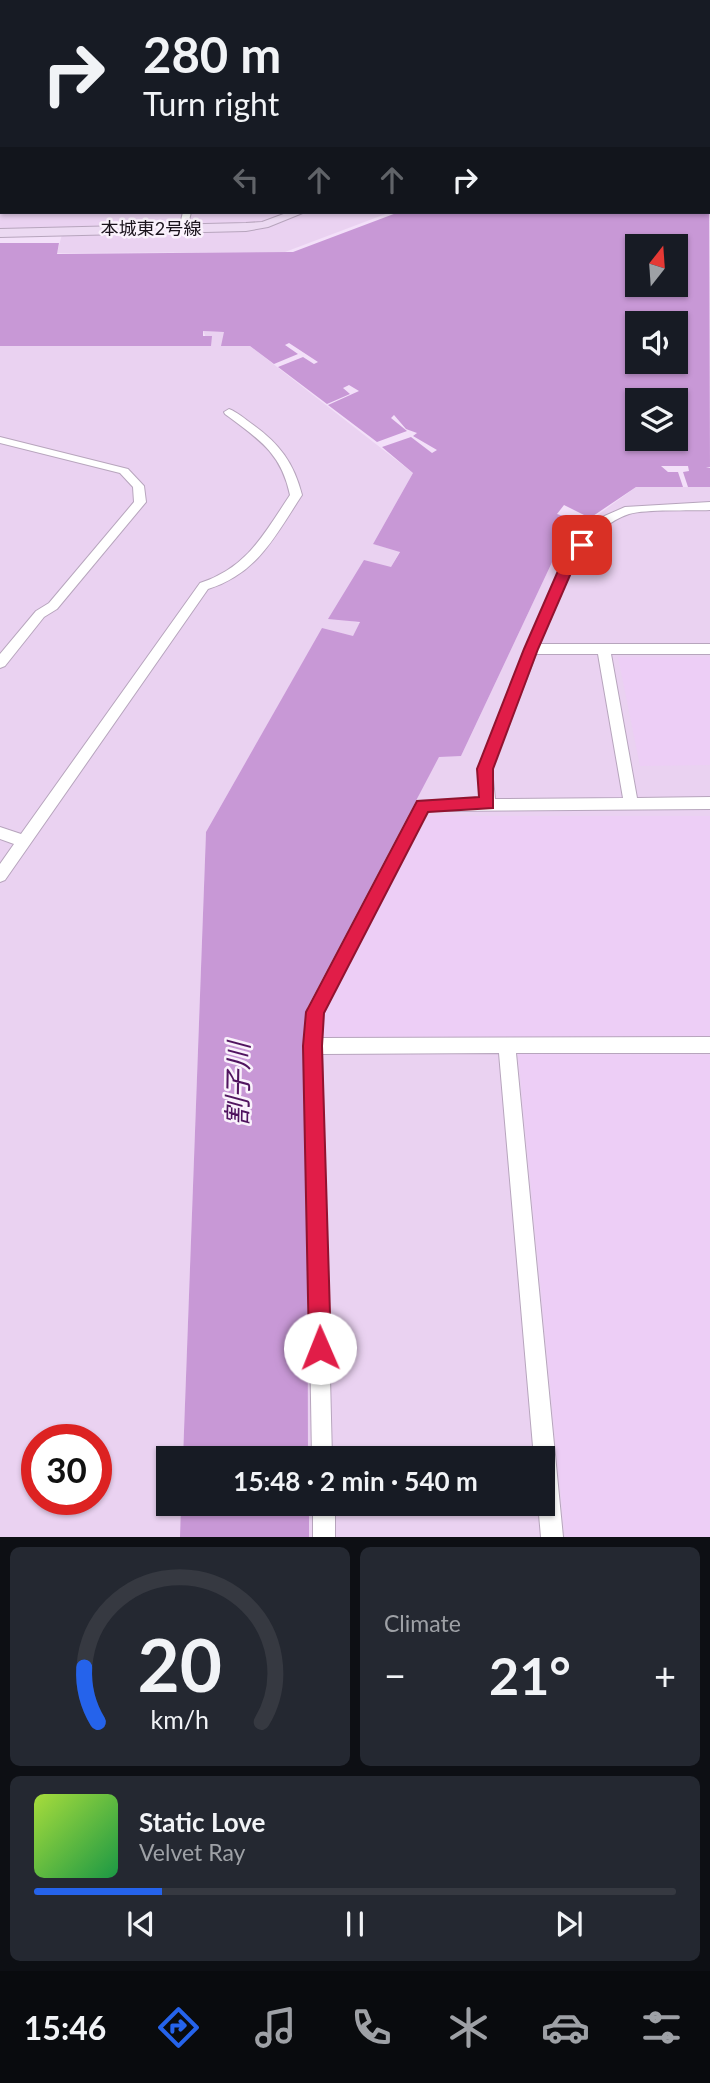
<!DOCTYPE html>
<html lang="en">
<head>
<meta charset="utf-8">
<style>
  body { margin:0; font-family:Lato,"Noto Sans JP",sans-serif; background:#242831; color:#f1f3f6; height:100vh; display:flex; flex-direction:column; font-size:26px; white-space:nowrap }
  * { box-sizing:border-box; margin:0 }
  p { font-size:23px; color:#9ea1a6 }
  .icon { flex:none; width:38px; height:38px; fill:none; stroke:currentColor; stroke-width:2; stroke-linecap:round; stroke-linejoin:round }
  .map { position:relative; height:1537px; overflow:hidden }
  .panel { display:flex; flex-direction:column; gap:10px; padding:10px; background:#0d0f14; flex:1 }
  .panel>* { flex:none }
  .banner { position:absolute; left:0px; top:0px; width:710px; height:214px; box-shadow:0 2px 5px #0004; background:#171b24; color:#f1f3f6; overflow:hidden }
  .needle { width:46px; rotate:17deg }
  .tools { position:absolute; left:625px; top:234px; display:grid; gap:14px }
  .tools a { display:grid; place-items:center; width:63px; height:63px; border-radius:0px; background:#171b24; box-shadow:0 2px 5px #0004; font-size:35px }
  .speed { position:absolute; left:21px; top:1424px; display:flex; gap:14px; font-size:35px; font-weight:700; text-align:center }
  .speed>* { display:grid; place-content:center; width:91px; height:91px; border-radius:50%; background:#171b24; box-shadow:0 2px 5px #0004; line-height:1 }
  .speed .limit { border:10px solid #d22; background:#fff; color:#111 }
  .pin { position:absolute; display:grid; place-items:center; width:60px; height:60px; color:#fff; margin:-30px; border-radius:14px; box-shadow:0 4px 10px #0006 }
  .me { position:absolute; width:77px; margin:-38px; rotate:359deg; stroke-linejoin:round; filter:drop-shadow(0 0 5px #0008) }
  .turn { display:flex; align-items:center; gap:24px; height:147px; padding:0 28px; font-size:32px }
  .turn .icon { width:91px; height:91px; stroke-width:2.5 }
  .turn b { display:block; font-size:49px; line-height:60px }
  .lanes { display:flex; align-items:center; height:66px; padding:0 28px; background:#0003; justify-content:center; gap:35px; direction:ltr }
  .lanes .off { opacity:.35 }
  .big { font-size:52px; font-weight:700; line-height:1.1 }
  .panel .card { flex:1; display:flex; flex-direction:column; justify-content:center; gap:10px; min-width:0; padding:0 24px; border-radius:10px; background:#242831 }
  .panel .dial { align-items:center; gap:0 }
  .dial svg { height:182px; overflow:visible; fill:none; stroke:#363941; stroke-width:7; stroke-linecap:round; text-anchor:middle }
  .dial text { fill:#f1f3f6; stroke:none }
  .song { display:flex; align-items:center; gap:21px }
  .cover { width:84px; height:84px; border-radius:10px; background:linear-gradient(135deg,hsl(80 70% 55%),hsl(140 70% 35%)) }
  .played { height:7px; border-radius:4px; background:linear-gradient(90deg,#2563eb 20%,#363941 20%) }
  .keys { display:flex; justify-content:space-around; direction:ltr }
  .heat { display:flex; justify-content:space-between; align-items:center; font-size:38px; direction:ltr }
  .panel .tiles { flex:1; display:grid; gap:10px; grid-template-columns:1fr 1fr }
  .card:last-child { grid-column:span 2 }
  .trip { position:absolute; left:156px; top:1446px; width:399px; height:70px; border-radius:0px; background:#171b24; box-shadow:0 2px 5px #0004; font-weight:700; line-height:70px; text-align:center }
  .menu { display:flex; height:112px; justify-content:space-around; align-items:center; background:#090b0e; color:#9ea1a6 }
  .menu .icon { width:49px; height:49px }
  .menu .on { color:#2563eb }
  .menu b { font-size:32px; color:#f1f3f6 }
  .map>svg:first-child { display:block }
  .built { fill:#ead2f1; fill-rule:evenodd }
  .green { fill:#edcef6 }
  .water { fill:#c898d6; fill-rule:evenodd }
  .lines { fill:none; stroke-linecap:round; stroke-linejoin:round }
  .street-casing { stroke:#b7a5bd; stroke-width:2 }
  .secondary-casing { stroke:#b7a5bd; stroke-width:2 }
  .street { fill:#fff; fill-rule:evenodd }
  .secondary { fill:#ecdaf2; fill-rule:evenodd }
  .route { fill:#e11d48; stroke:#92132f; stroke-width:2 }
  .labels { text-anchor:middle; stroke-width:5; stroke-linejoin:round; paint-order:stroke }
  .far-street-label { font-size:18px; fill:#1a131c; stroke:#faf2fc }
  .near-water-label { font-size:28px; font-style:italic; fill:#50145f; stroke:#faf2fc }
</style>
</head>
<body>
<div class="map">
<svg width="710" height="1537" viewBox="0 0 710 1537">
  <rect width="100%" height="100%" fill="#f3e0f9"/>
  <g class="built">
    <polygon points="0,11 2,212 391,212 285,252 57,253 64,227 0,230"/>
    <path d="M203,331L225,332L224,336L250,346L413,473L373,544L400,551L391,567L335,618L361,623L353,637L322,629L206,832L183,1458H168V1503H181L180,1537H0V346H210ZM37,1440H96V1500H37Z"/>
    <polygon points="636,487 710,487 710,1537 309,1537 309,1503 542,1503 542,1458 308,1458 307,1008 439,756 461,756 562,541"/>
  </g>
  <g class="green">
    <polygon points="618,657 710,657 710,765 640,766"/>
    <polygon points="428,816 710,816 710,1036 321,1040 323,1012"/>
    <polygon points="518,1054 710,1055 710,1537 565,1537"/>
  </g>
  <g class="water">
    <path d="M709,179L710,467H706L710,468V487H688L683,472L689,471L688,466H661L668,472H678L683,487H636L590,518L564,505L557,514L585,523L562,541L461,756L439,757L307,1008L308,1458H183L206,832L322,628L353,636L360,622L328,619L364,560L391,567L400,552L373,544L413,473L382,447L411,437L432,453L437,450L413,436L417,433L406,429L394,415L391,418L407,431L377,442L328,405L359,391L349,385L343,388L350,394L327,404L278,367L303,357L314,364L318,362L289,343L285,345L298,354L274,364L250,346H221L224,332L203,331V336H212L211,346H0V243H59L57,254L293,252L399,212H709ZM637,247H676V285H637ZM637,324H676V362H637ZM637,401H676V439H637Z"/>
    <polygon points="181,1503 309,1503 309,1537 180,1537"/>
  </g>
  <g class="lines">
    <g class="street-casing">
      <g id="street">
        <polygon points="0,0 30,0 33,2 0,3"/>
        <rect x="165" y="0" width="6" height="2"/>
        <polygon points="593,0 599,0 600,2 594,2"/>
        <rect x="709" y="43" width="1" height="4"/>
        <rect x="709" y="85" width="1" height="4"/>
        <rect x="0" y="93" width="2" height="4"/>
        <polygon points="0,125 2,125 0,133"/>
        <polygon points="0,154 2,154 0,161"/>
        <rect x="0" y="182" width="2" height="4"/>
        <polygon points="183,212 191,212 187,229 183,232 179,229"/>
        <path d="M229,409C237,412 245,419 252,424C279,443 294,463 302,495C275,536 258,573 208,589L5,880L0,882V864L14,844L0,839V827L21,834L200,583C247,568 264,534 290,495C281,452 258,439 225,414L224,412Z"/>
        <polygon points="0,437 128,469 144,486 146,502 57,609 44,617 5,666 0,668 0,654 36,611 49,603 134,502 133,487 120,473 0,443"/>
        <path d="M710,502V510C690,511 646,509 629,514C576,532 559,599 539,644H710V654H611L637,798L710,797V809L427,811L323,1013L322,1038L710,1037V1053H516L563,1537H541L538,1503H542V1458H534L499,1053L322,1054L332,1458H312L305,1046L307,1012L418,801L480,799L478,769L525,649L567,554L600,518L625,507ZM536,654H598L623,798L495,799L492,769Z"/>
        <rect x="313" y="1503" width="22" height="34"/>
      </g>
    </g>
    <g class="secondary-casing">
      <g id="secondary">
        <rect x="709" y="12" width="1" height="6"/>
        <polygon points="289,212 305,212 268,227 246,231 0,237 0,229 246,223 262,222"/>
      </g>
    </g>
    <use href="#street" class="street"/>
    <use href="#secondary" class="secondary"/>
  </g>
  <polygon class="route" points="582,541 588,545 577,559 538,649 493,769 493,808 428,812 324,1013 322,1046 331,1348 328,1356 320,1359 312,1356 309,1348 303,1046 306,1012 417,801 479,797 477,769 524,649 564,557"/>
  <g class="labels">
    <g class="far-street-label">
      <text x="151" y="235">本城東2号線</text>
    </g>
    <g class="near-water-label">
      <text transform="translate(238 1084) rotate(-89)" y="10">割子川</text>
    </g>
  </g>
</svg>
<div class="tools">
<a><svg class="needle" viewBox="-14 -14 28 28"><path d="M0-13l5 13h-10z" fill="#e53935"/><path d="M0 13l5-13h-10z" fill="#9ea1a6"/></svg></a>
<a><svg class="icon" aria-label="sound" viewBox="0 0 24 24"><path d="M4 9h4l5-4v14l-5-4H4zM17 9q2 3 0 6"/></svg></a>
<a><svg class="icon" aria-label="layers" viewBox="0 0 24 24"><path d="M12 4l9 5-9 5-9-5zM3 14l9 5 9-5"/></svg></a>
</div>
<div class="speed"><div class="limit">30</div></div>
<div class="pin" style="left:582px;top:545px;background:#d93025"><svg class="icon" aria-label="arrive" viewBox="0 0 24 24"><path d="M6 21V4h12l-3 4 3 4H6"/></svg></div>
<svg class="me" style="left:320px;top:1348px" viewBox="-20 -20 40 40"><circle r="19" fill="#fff"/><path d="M0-13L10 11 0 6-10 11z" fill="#e11d48"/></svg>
<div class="trip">15:48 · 2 min · 540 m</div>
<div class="banner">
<div class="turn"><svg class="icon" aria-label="right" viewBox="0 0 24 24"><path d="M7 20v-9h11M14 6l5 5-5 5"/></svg><div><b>280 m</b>Turn right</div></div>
<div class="lanes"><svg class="icon off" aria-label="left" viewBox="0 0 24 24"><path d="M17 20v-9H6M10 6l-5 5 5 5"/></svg><svg class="icon off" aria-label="ahead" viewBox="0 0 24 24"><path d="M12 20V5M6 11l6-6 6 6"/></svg><svg class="icon off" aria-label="ahead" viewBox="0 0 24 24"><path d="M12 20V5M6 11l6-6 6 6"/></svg><svg class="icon" aria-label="right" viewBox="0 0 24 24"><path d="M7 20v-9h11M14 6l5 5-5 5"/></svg></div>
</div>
</div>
<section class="panel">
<div class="tiles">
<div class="card dial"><svg viewBox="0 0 100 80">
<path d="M14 69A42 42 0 1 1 86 69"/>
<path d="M14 69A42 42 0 0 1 8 45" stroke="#2563eb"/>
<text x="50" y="56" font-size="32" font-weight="700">20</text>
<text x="50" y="72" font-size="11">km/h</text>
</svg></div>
<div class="card"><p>Climate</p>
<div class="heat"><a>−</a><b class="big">21°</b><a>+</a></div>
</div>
<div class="card">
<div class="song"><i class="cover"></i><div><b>Static Love</b><p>Velvet Ray</p></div></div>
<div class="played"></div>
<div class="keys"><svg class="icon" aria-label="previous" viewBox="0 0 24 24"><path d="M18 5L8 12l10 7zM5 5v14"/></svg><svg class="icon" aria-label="pause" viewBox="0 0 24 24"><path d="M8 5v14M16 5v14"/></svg><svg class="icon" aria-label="next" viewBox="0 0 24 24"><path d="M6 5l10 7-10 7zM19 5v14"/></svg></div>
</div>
</div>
</section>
<nav class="menu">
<b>15:46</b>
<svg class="icon on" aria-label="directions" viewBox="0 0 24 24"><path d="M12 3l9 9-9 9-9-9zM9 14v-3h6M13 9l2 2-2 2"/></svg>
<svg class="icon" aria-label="music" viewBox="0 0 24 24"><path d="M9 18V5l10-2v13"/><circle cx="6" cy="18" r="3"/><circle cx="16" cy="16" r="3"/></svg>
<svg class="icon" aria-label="phone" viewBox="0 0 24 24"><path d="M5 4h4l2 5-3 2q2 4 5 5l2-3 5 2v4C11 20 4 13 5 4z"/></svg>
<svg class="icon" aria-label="climate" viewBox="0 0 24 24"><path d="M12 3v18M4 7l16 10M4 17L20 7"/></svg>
<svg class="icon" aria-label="car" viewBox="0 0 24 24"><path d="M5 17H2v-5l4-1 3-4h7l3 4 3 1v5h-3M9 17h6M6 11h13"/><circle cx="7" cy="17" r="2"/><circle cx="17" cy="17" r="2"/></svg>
<svg class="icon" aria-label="filters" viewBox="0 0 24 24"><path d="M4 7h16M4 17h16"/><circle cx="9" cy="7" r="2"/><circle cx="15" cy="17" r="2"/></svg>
</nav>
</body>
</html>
